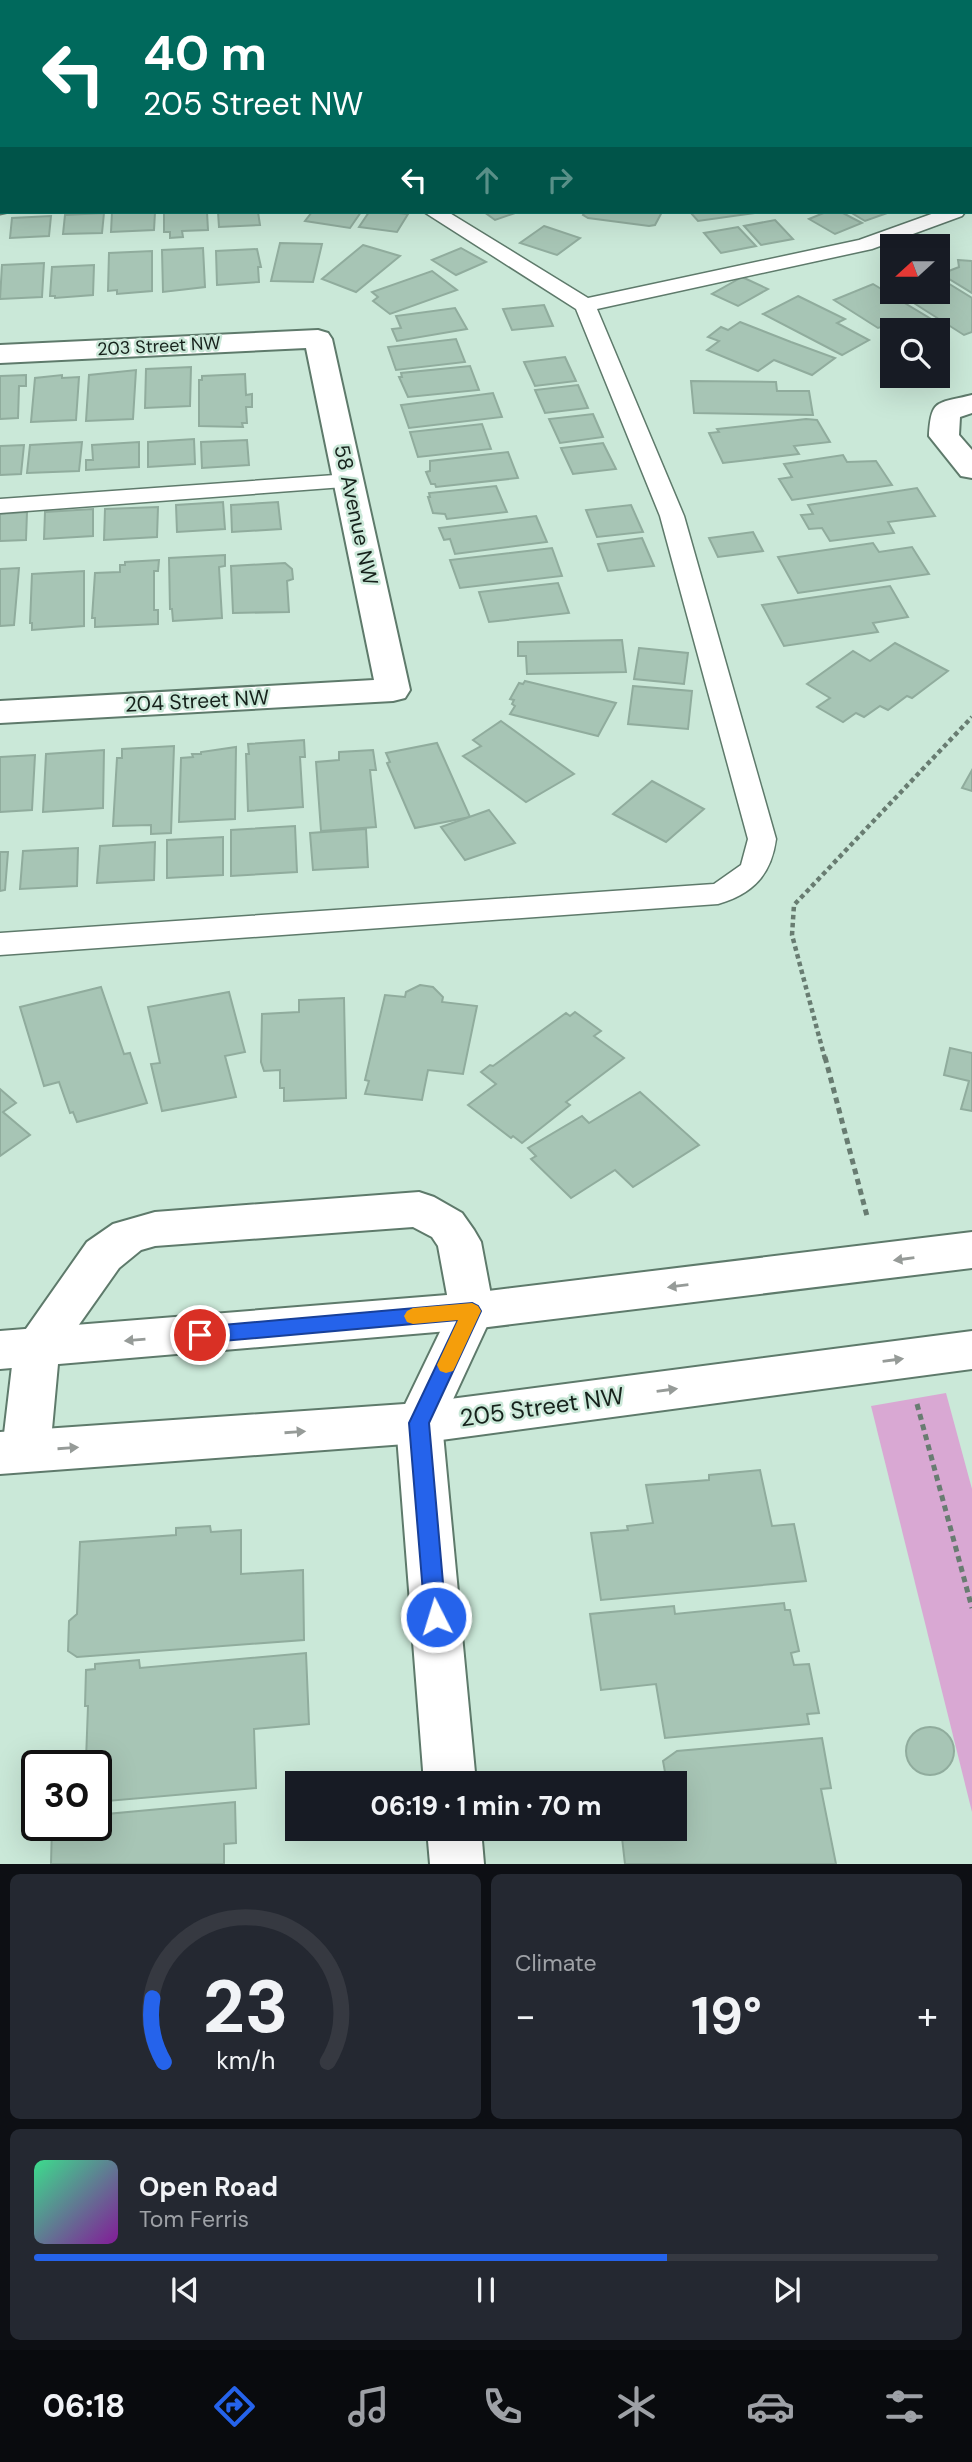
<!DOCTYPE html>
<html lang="en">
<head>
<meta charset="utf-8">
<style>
  body { margin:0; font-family:"DM Sans",sans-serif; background:#242831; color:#f1f3f6; height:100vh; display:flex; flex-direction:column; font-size:26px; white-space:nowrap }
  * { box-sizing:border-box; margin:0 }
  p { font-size:23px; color:#9ea1a6 }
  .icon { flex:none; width:38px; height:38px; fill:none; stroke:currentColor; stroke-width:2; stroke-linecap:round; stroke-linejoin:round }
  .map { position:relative; height:1864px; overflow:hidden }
  .side { display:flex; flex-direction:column; gap:10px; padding:10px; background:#0d0f14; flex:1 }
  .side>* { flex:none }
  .top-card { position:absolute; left:0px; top:0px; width:973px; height:214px; box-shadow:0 7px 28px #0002; background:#00695c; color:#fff; overflow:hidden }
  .needle { width:46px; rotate:249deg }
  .tools { position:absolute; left:880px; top:234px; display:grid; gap:14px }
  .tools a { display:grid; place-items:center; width:70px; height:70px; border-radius:0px; background:#171b24; box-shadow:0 7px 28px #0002; font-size:35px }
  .speed { position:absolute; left:21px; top:1750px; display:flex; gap:14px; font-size:35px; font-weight:700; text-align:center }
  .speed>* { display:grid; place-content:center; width:91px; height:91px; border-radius:50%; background:#171b24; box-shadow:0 7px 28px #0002; line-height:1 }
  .speed .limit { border:4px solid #111; border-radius:10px; background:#fff; color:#111 }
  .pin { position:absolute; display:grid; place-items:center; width:60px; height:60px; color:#fff; margin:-30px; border:4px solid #fff; border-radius:50%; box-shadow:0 2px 7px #0007 }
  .me { position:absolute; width:77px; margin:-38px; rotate:355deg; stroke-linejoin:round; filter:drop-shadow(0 0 5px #0008) }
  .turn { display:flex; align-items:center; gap:24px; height:147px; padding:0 28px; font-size:32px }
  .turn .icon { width:91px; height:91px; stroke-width:2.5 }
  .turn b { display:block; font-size:49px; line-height:60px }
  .lanes { display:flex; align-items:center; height:66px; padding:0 28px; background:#0003; justify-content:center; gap:35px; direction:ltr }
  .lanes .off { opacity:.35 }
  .big { font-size:52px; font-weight:700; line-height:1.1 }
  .side .widget { flex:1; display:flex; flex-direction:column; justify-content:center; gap:10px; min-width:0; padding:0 24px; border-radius:10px; background:#242831 }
  .side .dial { align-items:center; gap:0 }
  .dial svg { height:182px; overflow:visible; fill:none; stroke:#363941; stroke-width:7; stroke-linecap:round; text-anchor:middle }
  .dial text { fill:#f1f3f6; stroke:none }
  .song { display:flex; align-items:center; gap:21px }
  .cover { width:84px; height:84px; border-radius:10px; background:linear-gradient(135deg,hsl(150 70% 55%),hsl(290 70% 35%)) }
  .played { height:7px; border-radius:4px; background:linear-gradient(90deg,#2563eb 70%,#363941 70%) }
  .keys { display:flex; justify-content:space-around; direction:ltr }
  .heat { display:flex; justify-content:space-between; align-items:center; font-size:38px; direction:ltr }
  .side .tiles { flex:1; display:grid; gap:10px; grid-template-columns:1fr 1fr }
  .widget:last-child { grid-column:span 2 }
  .trip { position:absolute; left:285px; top:1771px; width:402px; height:70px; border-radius:0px; background:#171b24; box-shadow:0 7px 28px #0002; font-weight:700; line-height:70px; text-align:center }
  .menu { display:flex; height:112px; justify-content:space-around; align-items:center; background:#090b0e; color:#9ea1a6 }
  .menu .icon { width:49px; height:49px }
  .menu .current { color:#2563eb }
  .menu b { font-size:32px; color:#f1f3f6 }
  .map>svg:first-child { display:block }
  .green { fill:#d9a8d3 }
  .building { fill:#a7c5b5; stroke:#90ac9d; stroke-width:2 }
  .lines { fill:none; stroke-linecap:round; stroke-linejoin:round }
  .lane-casing { stroke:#5e7a6b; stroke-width:3 }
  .street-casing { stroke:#5e7a6b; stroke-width:4 }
  .secondary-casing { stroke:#5e7a6b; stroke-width:4 }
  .path-far1 { stroke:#687c71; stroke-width:4.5; stroke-dasharray:4.5 3.5; stroke-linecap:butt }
  .path { stroke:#687c71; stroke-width:5; stroke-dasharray:6 4.5; stroke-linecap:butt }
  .lane { fill:#fff; fill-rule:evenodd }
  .street { fill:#fff; fill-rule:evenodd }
  .secondary { fill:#fff; fill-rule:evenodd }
  .oneway { fill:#969b98 }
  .route { fill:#2563eb; stroke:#184099; stroke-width:2 }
  .slow { fill:#f59e0b }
  .labels { text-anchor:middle; stroke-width:5; stroke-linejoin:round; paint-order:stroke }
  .far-street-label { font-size:18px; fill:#16211b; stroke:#cae8d8 }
  .street-label { font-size:21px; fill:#16211b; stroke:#cae8d8 }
  .near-street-label { font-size:24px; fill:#16211b; stroke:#cae8d8 }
</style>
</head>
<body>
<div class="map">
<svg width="972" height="1864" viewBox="0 0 972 1864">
  <rect width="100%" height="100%" fill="#cae8d8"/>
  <polygon class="green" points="946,1393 972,1489 972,1812 871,1406"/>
  <g class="building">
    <polygon points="165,0 232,0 233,2 165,2"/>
    <polygon points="898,0 967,0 971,2 892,2"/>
    <polygon points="112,212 155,212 154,230 111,232"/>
    <polygon points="164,212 207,212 208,230 182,231 183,237 170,238 170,232 164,232"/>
    <polygon points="218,212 258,212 260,225 219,227"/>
    <polygon points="312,212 361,212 350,228 305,221"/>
    <polygon points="369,212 390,212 408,214 397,232 359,227"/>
    <polygon points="484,212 518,212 495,220"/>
    <polygon points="585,212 662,212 655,225 649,226 588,218 583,215"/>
    <polygon points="690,212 762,212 698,221"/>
    <polygon points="826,212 841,212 862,223 835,234 809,219"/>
    <polygon points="850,212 890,212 865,221"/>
    <polygon points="104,213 102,233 63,234 65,215"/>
    <polygon points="51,216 49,236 10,238 12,218"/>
    <polygon points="775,220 793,239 761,245 744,226"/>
    <polygon points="544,226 580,238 557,255 520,243"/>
    <polygon points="738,227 756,246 721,253 704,233"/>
    <polygon points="280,243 322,244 313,282 271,281"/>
    <polygon points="363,245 400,256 356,292 322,279"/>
    <polygon points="203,248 205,287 163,292 162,250"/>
    <polygon points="461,248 486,262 456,275 432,260"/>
    <polygon points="257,249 261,267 258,267 259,282 217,285 216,251"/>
    <polygon points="152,251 152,291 117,294 117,290 108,291 109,253"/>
    <polygon points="958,260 972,261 972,293 941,274 959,267"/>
    <polygon points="44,263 42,297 0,299 2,265"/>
    <polygon points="94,265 93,295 55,298 55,296 50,296 52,267"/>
    <polygon points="432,271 457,290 390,314 373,301 378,297 372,292"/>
    <polygon points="742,277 768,289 738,306 712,294"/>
    <polygon points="938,277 972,298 972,332 964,335 898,293 938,292"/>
    <polygon points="873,284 941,325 928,331 897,331 887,325 878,328 834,300"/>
    <polygon points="798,296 845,319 837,323 869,340 842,355 763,314"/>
    <polygon points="544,305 553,326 512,330 503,309"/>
    <polygon points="455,308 467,329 397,341 392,329 401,328 396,316"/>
    <polygon points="740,322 791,342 835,358 812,375 774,360 758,371 707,350 719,341 708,337 721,327 728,330"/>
    <polygon points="456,339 465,362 396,370 388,347"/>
    <polygon points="565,357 576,381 535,386 524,362"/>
    <polygon points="470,366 479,390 408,397 399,377 402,377 401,373"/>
    <polygon points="191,367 190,406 145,408 146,369"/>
    <polygon points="136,370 133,419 86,421 89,375"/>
    <polygon points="245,374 246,395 252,394 252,407 246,407 247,423 242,423 243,427 199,426 199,380 202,380 202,376"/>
    <polygon points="26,375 26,386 19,386 18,418 0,419 0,376"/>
    <polygon points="62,375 62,378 79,377 76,420 31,422 35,378"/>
    <polygon points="691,381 776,382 777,391 809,391 813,415 694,413"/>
    <polygon points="578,385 588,408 545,413 535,390"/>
    <polygon points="493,393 502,417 409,428 401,405"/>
    <polygon points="593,414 603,437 560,443 549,419"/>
    <polygon points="806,419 817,420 830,442 794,446 799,454 723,463 709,433 719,432 717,429"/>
    <polygon points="482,424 491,449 418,457 410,432"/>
    <polygon points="194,439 195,464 148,467 148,442"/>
    <polygon points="247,440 249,465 202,468 201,442"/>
    <polygon points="82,442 79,471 27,473 30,445"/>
    <polygon points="139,442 139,467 86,470 86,460 93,460 92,445"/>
    <polygon points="603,443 616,469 573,474 561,448"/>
    <polygon points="24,445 21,474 0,475 0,446"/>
    <polygon points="508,452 518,478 436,487 435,484 431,484 426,472 430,471 430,461"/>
    <polygon points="843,455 847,462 876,461 892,485 792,500 779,479 792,477 784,464"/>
    <polygon points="496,486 507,512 447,519 445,514 433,513 428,497 430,497 429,493"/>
    <polygon points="917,488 935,516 888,522 894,533 830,541 822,528 809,529 801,515 813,514 808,505"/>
    <polygon points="223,502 225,529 177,532 176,505"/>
    <polygon points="278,502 281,529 232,532 231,505"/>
    <polygon points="631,505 643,532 597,537 586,510"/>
    <polygon points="158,507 157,537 104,540 105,509"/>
    <polygon points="93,509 93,536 44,539 45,512"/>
    <polygon points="27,512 26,540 0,541 0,514"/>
    <polygon points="536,516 547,542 455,554 450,539 444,540 439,528"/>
    <polygon points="753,532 763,551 718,557 709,538"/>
    <polygon points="642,538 654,566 608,571 598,544"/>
    <polygon points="873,543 879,552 912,547 929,574 798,593 778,557"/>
    <polygon points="552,548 562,576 460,588 450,560"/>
    <polygon points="225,555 225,566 219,567 222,618 173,621 172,609 170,609 169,558"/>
    <polygon points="159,560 158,571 154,571 154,610 158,610 158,624 95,627 95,618 92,618 95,573 120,572 120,565 125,565 125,562"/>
    <polygon points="285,563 292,569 293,579 287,581 289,612 233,613 231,566"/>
    <polygon points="19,568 14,625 0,626 0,569"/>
    <polygon points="84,571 84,626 32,630 32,623 30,623 32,574"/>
    <polygon points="558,583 569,613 489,622 479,592"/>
    <polygon points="890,586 908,617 873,623 878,632 784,646 762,605"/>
    <polygon points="622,640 626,672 527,674 526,656 518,656 518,642"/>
    <polygon points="895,643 948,671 912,698 907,696 888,710 880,706 864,717 856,713 843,722 817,707 830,698 807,684 853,651 870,661"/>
    <polygon points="639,648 688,653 684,684 634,679"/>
    <polygon points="525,681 616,703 598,736 510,714 515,706 512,704 514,700 510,699 519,683 523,684"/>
    <polygon points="633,686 692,691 688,729 628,724"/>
    <polygon points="501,721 574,774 526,802 463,756 481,746 473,740"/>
    <polygon points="304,740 305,757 300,757 303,807 248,811 246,754 249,754 248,744"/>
    <polygon points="437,743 470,817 415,828 387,763 390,762 386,753"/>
    <polygon points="174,746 171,833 151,834 151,825 113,826 117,758 122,758 122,749"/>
    <polygon points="236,747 235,819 179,822 181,758 193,757 192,754 201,754 201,752"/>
    <polygon points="104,750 103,808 43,812 46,754"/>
    <polygon points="373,750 376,770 370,770 376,827 321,831 316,762 339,760 339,752"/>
    <polygon points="35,755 32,810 0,812 0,757"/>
    <polygon points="972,770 972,791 962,788"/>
    <polygon points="652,781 704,809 666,842 613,814"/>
    <polygon points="489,810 515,843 465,860 441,827"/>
    <polygon points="295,826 297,872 231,876 231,830"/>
    <polygon points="366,829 368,867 313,870 310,833"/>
    <polygon points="223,837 223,875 167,878 167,840"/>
    <polygon points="155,842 154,880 97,883 100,846"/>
    <polygon points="78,848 77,886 20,889 23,851"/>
    <polygon points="0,852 8,852 5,890 0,891"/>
    <polygon points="420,985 433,987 443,997 442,1002 477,1006 463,1074 428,1070 422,1100 365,1094 369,1081 365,1080 385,995 405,997 406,992"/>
    <polygon points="101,987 124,1054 130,1053 147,1103 77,1122 73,1112 70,1113 59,1082 44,1086 20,1007"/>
    <polygon points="229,992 245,1052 225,1056 236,1097 162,1111 151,1064 160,1063 148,1007"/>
    <polygon points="344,998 346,1098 284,1101 284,1088 280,1088 280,1070 264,1071 261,1062 262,1014 299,1012 299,1000"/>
    <polygon points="575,1012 601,1031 594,1036 624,1058 566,1102 570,1105 522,1143 513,1136 511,1138 468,1105 496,1084 481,1072 490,1065 493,1066 566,1013 570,1016"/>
    <polygon points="950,1048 972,1053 972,1111 961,1109 969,1081 944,1075"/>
    <polygon points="0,1089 16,1103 3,1112 30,1135 0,1156"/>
    <polygon points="640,1092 699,1145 633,1187 615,1170 571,1198 531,1159 536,1156 528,1148 582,1116 589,1123"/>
    <polygon points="760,1470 772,1526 794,1524 806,1581 601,1600 591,1533 628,1530 627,1526 653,1523 646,1485 709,1480 709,1475"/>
    <polygon points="210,1526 211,1532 241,1530 241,1574 303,1570 304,1640 77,1657 68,1651 69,1621 77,1614 80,1542 176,1535 176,1528"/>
    <polygon points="784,1603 785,1610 790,1610 799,1651 791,1653 794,1665 809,1664 819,1713 807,1714 809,1724 665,1738 656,1684 601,1690 590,1614 674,1606 675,1614"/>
    <polygon points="306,1653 309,1724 254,1729 256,1788 96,1802 96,1766 79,1766 79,1761 86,1760 88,1706 85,1706 86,1670 95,1669 95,1664 139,1660 140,1668"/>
    <circle cx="930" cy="1751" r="24"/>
    <polygon points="822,1738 831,1788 821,1789 836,1864 625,1864 621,1829 676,1829 676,1809 681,1809 676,1802 676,1783 667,1783 663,1761 677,1751"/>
    <polygon points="235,1802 236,1843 224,1844 224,1864 51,1864 52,1825 96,1825 96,1815"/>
  </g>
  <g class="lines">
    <g class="lane-casing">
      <g id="lane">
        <polygon points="315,0 333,0 334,2 316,2"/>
        <polygon points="743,0 765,0 741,2"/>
        <polygon points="0,202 2,212 9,212 0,214"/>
        <path d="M424,212H448L588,298L859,240L937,212H965L962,216L872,249L597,309L684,516L776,839C771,875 753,894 718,904L0,955V933L714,884L741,865L748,839L660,516L576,309Z"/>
        <polygon points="349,474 357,476 361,481 357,486 0,513 0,499"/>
      </g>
    </g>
    <g class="street-casing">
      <g id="street">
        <rect x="97" y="0" width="22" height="2"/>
        <polygon points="538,0 560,0 561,2 538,2"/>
        <rect x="971" y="56" width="1" height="14"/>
        <rect x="0" y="83" width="2" height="14"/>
        <polygon points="318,330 328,333 332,339 410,690 405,698 393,701 0,723 0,701 374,680 306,348 0,363 0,345"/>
        <path d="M972,395V413L960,417L959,435L972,450V478L961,476L929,436C931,398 937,404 972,395Z"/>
        <polygon points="419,1192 434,1197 462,1213 474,1230 481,1242 494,1311 442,1423 476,1783 424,1783 396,1423 450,1311 438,1246 432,1237 413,1227 155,1246 141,1250 119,1268 59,1353 50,1451 43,1465 26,1471 9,1465 2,1451 14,1349 21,1336 87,1242 113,1224 155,1212"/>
        <polygon points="427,1829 481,1829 484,1864 430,1864"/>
      </g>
    </g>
    <g class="secondary-casing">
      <g id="secondary">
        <polygon points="972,1232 972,1268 472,1329 0,1369 0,1331 472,1293"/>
        <polygon points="972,1331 972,1369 419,1443 0,1474 0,1432 419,1403"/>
      </g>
    </g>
    <polyline class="path-far1" points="825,1059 792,935 794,905 972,717"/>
    <g class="path">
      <polyline points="825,1057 867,1216"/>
      <polyline points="917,1404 972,1608"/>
    </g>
    <use href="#lane" class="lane"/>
    <use href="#street" class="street"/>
    <use href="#secondary" class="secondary"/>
  </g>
  <defs><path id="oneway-solid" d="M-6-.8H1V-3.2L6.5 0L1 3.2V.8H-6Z" transform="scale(1.75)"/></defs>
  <g class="oneway">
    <use href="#oneway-solid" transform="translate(904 1259) rotate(172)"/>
    <use href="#oneway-solid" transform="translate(678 1286) rotate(173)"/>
    <use href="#oneway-solid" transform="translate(135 1340) rotate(175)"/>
    <use href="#oneway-solid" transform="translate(893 1360) rotate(-8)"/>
    <use href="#oneway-solid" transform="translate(667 1390) rotate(-8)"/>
    <use href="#oneway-solid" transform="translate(295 1432) rotate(-4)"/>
    <use href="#oneway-solid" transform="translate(68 1448) rotate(-4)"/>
  </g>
  <polygon class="route" points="472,1303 478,1306 481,1311 429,1423 446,1617 443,1624 436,1627 428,1624 425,1617 409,1423 458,1320 200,1343 193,1340 191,1335 193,1329 200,1327"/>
  <polygon class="slow" points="472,1303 478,1306 481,1311 456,1365 453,1371 446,1373 440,1371 437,1365 458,1320 413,1324 407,1322 404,1316 407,1311 413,1308"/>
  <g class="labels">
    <g class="far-street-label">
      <text transform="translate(159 346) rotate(-3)" y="6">203 Street NW</text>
    </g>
    <g class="street-label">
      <text transform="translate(356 515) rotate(78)" y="7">58 Avenue NW</text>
      <text transform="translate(197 701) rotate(-3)" y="7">204 Street NW</text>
    </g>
    <g class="near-street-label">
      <text transform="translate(542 1407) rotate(-8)" y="8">205 Street NW</text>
    </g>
  </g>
</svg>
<div class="tools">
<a><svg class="needle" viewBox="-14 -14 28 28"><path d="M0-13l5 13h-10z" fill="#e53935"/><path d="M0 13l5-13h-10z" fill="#9ea1a6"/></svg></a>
<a><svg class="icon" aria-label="search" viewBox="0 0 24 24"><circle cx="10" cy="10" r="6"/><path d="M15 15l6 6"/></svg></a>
</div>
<div class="speed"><div class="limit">30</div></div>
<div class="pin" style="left:200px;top:1335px;background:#d93025"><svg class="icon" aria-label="arrive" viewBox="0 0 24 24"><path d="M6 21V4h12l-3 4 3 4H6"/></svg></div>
<svg class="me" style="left:436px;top:1617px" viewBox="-20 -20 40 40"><circle r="17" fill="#2563eb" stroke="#fff" stroke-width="3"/><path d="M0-11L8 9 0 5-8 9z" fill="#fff"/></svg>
<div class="trip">06:19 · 1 min · 70 m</div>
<div class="top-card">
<div class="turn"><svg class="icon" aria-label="left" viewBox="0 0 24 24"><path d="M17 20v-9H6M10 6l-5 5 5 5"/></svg><div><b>40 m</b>205 Street NW</div></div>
<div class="lanes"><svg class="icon" aria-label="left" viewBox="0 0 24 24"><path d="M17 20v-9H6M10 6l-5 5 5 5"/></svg><svg class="icon off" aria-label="ahead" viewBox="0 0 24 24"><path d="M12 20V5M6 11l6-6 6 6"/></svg><svg class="icon off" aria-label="right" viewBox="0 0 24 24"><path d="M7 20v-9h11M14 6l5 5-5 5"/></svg></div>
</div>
</div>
<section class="side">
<div class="tiles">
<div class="widget dial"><svg viewBox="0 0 100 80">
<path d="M14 69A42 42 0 1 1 86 69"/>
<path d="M14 69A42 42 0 0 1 9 41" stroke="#2563eb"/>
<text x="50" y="56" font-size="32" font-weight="700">23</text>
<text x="50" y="72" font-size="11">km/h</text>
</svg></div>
<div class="widget"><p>Climate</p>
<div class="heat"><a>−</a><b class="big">19°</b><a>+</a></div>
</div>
<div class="widget">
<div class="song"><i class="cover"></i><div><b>Open Road</b><p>Tom Ferris</p></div></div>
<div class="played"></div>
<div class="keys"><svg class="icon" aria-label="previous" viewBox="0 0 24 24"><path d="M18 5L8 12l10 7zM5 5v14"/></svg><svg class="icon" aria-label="pause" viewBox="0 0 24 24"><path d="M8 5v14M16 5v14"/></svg><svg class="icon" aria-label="next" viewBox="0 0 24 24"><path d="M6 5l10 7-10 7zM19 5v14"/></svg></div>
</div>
</div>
</section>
<nav class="menu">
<b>06:18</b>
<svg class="icon current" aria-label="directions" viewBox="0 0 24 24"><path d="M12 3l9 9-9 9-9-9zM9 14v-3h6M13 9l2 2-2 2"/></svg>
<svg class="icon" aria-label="music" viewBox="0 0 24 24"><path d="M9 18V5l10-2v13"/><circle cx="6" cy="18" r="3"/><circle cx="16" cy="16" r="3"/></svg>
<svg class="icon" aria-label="phone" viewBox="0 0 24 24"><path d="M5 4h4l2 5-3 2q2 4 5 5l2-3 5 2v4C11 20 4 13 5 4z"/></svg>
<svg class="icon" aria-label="climate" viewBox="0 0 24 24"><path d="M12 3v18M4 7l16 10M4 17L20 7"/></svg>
<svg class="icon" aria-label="car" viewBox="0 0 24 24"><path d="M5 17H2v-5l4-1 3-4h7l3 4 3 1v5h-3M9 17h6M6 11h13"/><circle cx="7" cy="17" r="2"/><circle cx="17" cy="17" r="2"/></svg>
<svg class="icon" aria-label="filters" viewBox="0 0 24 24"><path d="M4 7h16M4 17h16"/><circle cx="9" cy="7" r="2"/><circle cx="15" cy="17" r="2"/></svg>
</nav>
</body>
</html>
